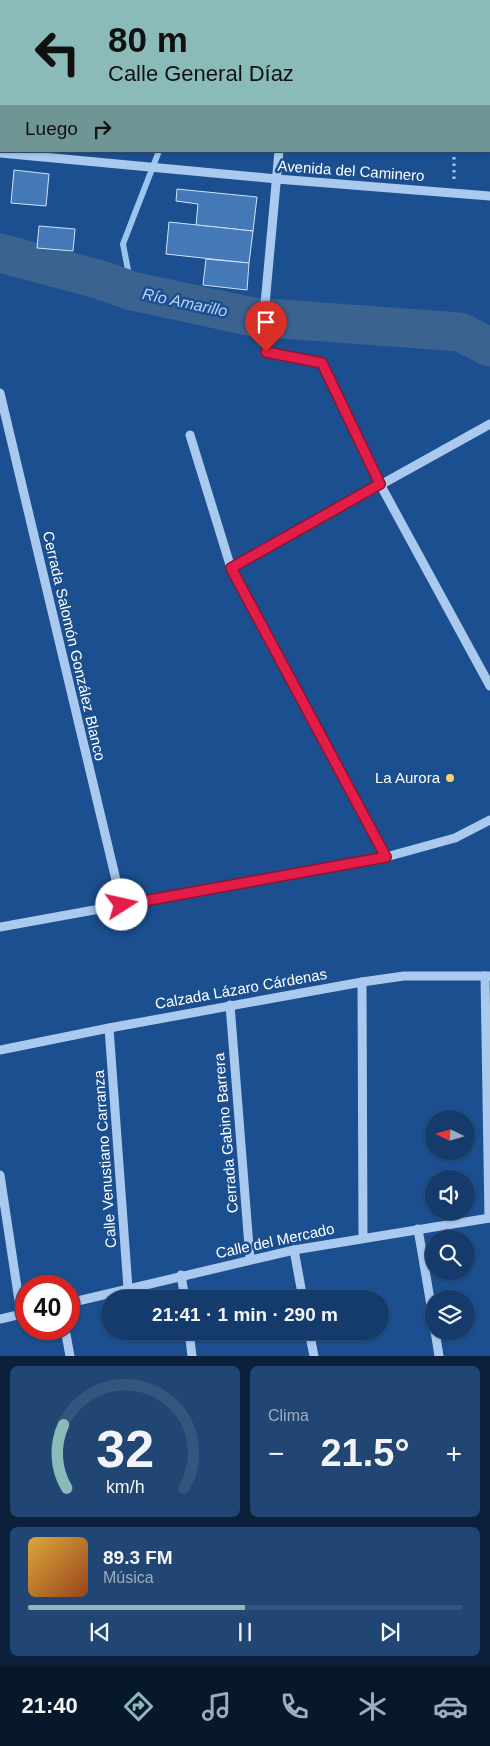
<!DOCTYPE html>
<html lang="es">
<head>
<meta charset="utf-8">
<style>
  body { margin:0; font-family:Helvetica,sans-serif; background:#214673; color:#f1f3f6; height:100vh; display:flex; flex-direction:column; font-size:19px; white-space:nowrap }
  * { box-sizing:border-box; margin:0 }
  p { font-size:16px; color:#9dadc1 }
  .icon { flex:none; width:28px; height:28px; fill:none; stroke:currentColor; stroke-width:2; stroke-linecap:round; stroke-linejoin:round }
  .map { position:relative; height:1356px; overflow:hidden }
  .panel { display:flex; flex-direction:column; gap:10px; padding:10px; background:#0b203b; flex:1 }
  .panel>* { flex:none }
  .top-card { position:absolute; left:0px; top:0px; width:490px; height:152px; box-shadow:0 1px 4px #0004,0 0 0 1px #33557e; background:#8bbbb9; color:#111; overflow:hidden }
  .needle { width:32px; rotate:275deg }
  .controls { position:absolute; left:425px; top:1110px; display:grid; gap:10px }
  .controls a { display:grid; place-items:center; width:50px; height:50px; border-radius:50%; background:#143b6b; box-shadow:0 1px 4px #0004,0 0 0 1px #33557e; font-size:25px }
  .speed { position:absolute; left:15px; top:1275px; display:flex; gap:10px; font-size:25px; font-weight:700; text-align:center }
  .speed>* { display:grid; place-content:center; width:65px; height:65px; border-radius:50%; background:#143b6b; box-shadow:0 1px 4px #0004,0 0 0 1px #33557e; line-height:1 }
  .speed .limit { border:8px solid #d22; background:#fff; color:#111 }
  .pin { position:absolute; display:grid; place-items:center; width:42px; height:42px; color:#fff; margin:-51px -21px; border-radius:50% 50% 50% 0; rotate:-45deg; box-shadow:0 0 5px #0007 }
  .pin .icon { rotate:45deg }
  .me { position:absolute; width:55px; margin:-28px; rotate:80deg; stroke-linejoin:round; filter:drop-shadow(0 0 4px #0008) }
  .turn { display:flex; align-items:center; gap:18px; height:105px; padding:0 25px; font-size:22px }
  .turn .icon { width:65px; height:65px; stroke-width:2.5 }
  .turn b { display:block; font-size:35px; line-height:42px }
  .then { display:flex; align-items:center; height:48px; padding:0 25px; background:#0003; gap:10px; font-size:19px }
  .big { font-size:38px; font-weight:600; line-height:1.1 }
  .panel .tile { flex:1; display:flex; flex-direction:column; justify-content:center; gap:8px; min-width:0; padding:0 18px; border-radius:8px; background:#214673 }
  .panel .dial { align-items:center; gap:0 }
  .dial svg { height:130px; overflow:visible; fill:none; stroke:#33557e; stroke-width:7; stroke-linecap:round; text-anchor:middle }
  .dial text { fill:#f1f3f6; stroke:none }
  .song { display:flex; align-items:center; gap:15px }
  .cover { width:60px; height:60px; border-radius:8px; background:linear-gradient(135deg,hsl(40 70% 55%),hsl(20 70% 35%)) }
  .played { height:5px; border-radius:2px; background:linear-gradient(90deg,#8bbbb9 50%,#33557e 50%) }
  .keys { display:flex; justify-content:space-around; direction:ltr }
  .heat { display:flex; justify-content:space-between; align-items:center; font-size:28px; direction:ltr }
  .panel .tiles { flex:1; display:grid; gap:10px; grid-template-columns:1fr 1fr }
  .tile:last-child { grid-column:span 2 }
  .trip { position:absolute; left:101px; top:1290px; width:288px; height:50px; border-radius:25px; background:#143b6b; box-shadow:0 1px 4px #0004,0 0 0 1px #33557e; font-weight:600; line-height:50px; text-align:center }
  .tab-bar { display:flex; height:80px; justify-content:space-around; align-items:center; background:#08182b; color:#9dadc1 }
  .tab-bar .icon { width:35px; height:35px }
  .tab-bar .current { color:#8bbbb9 }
  .tab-bar b { font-size:22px; color:#f1f3f6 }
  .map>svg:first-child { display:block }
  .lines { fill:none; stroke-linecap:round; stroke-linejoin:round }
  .stream { stroke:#9cc4f0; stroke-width:6 }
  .river { stroke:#3c6290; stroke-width:39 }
  .building { fill:#4478b7; stroke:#cfe3fa }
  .path { stroke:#a9c9ee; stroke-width:3; stroke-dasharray:2.5 4; stroke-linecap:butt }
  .minor { stroke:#a9c9ee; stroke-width:9 }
  .route-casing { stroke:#92132f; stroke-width:12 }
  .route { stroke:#e11d48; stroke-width:9 }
  .poi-dot { fill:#ffd166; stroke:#1b4f8f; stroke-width:2 }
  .labels { text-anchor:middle; stroke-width:5; stroke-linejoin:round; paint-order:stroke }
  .street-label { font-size:15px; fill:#fff; stroke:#1b4f8f }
  .poi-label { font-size:15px; fill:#fff; stroke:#1b4f8f; text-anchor:end }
  .water-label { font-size:16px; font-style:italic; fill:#b5d3f5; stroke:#1b4f8f }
</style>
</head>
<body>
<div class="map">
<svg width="490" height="1356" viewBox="0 0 490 1356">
  <rect width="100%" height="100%" fill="#1b4f8f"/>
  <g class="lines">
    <g class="stream">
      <polyline points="217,1 218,0"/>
      <polyline points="132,291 123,244 159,151"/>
    </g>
    <polyline class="river" points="0,253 101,280 132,291 253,317 460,332 490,347"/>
  </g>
  <g class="building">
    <polygon points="14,170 49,174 46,206 11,203"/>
    <polygon points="177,189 257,197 253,231 196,225 198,204 176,201"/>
    <polygon points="169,222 253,231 249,263 166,254"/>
    <polygon points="39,226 75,229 73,251 37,248"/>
    <polygon points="206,259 249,263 247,290 203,285"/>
  </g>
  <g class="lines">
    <g class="path">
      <polyline points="459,1 459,0"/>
      <polyline points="489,36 490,36"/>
      <polyline points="454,179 454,151"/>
      <polyline points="265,317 265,338"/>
    </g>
    <g class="minor">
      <polyline points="290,1 290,0"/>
      <polyline points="0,153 277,179 490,196"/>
      <polyline points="265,304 279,151"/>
      <polyline points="267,352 322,363 380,484 490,686"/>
      <polyline points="0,393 122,905"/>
      <polyline points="190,435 231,568 386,857"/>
      <polyline points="231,568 490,424"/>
      <polyline points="0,927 386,857 455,838 490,820"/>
      <polyline points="485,976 489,1218"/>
      <polyline points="362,982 363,1237"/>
      <polyline points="230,1005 250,1259"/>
      <polyline points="109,1028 128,1288"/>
      <polyline points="0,1050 109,1028 362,982 404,976 490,976"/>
      <polyline points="0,1175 21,1314"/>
      <polyline points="418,1229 434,1323"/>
      <polyline points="294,1250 303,1299"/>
      <polyline points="181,1275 185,1299"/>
      <polyline points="69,1303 294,1250 490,1218"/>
      <polyline points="0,1319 26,1313"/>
      <polyline points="65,1329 70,1356"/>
      <polyline points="189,1331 192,1356"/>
      <polyline points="309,1331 314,1356"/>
      <polyline points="435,1331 439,1356"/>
    </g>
  </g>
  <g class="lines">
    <g class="route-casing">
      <polyline id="route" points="122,905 386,857 231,568 380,484 322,363 266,352"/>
    </g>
    <use href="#route" class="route"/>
  </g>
  <circle class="poi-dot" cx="450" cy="778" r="5"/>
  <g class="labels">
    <g class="street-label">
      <text transform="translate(351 171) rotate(4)" y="5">Avenida del Caminero</text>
      <text transform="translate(74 646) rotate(77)" y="5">Cerrada Salomón González Blanco</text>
      <text transform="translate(241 989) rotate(-10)" y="5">Calzada Lázaro Cárdenas</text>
      <text transform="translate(226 1133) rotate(-95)" y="5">Cerrada Gabino Barrera</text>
      <text transform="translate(105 1159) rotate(-94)" y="5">Calle Venustiano Carranza</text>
      <text transform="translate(275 1241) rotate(-12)" y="5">Calle del Mercado</text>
    </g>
    <g class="poi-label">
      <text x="440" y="783">La Aurora</text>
    </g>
    <g class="water-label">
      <text transform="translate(185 302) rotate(12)" y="6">Río Amarillo</text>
    </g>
  </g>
</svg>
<div class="controls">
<a><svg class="needle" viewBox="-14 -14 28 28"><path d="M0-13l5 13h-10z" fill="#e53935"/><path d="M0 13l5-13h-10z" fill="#9dadc1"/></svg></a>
<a><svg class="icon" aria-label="sound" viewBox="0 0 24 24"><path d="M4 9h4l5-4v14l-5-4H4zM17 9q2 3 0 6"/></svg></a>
<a><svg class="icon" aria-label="search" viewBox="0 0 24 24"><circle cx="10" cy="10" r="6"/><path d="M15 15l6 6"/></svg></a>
<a><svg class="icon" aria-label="layers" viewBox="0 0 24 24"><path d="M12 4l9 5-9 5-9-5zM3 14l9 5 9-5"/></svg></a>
</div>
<div class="speed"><div class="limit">40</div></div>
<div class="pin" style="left:266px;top:352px;background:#d93025"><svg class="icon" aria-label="arrive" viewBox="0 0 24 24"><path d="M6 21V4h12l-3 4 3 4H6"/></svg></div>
<svg class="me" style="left:122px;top:905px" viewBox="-20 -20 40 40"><circle r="19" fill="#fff"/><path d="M0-13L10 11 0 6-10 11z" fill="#e11d48"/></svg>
<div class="trip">21:41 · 1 min · 290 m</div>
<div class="top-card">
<div class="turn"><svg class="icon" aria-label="left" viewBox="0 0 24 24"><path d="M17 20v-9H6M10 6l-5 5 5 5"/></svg><div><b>80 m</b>Calle General Díaz</div></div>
<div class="then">Luego<svg class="icon" aria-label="right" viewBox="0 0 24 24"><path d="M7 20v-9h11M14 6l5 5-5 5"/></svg></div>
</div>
</div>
<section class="panel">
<div class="tiles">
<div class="tile dial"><svg viewBox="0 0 100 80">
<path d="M14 69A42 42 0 1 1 86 69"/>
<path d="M14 69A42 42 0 0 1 12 30" stroke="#8bbbb9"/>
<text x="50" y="56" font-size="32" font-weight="700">32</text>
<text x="50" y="72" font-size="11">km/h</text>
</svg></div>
<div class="tile"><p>Clima</p>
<div class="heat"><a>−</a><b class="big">21.5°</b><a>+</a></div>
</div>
<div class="tile">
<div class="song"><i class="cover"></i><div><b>89.3 FM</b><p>Música</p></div></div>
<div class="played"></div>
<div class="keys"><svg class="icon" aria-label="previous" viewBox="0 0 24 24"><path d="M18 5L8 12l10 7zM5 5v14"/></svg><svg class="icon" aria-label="pause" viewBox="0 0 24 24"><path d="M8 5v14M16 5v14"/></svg><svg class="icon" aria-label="next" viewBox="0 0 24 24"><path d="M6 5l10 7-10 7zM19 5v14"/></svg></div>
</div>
</div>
</section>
<nav class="tab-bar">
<b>21:40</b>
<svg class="icon current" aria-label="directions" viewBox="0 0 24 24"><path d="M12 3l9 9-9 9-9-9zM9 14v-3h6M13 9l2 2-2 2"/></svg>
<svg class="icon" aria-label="music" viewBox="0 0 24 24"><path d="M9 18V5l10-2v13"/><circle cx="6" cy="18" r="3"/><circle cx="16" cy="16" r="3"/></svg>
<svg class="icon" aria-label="phone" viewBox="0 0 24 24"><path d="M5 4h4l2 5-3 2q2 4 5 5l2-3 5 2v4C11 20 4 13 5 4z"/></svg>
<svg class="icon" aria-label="climate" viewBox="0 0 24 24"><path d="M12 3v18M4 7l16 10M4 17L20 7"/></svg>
<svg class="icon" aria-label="car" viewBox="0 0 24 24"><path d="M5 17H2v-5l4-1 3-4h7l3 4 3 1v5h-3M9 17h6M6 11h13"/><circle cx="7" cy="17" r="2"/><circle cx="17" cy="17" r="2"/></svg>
</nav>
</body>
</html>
